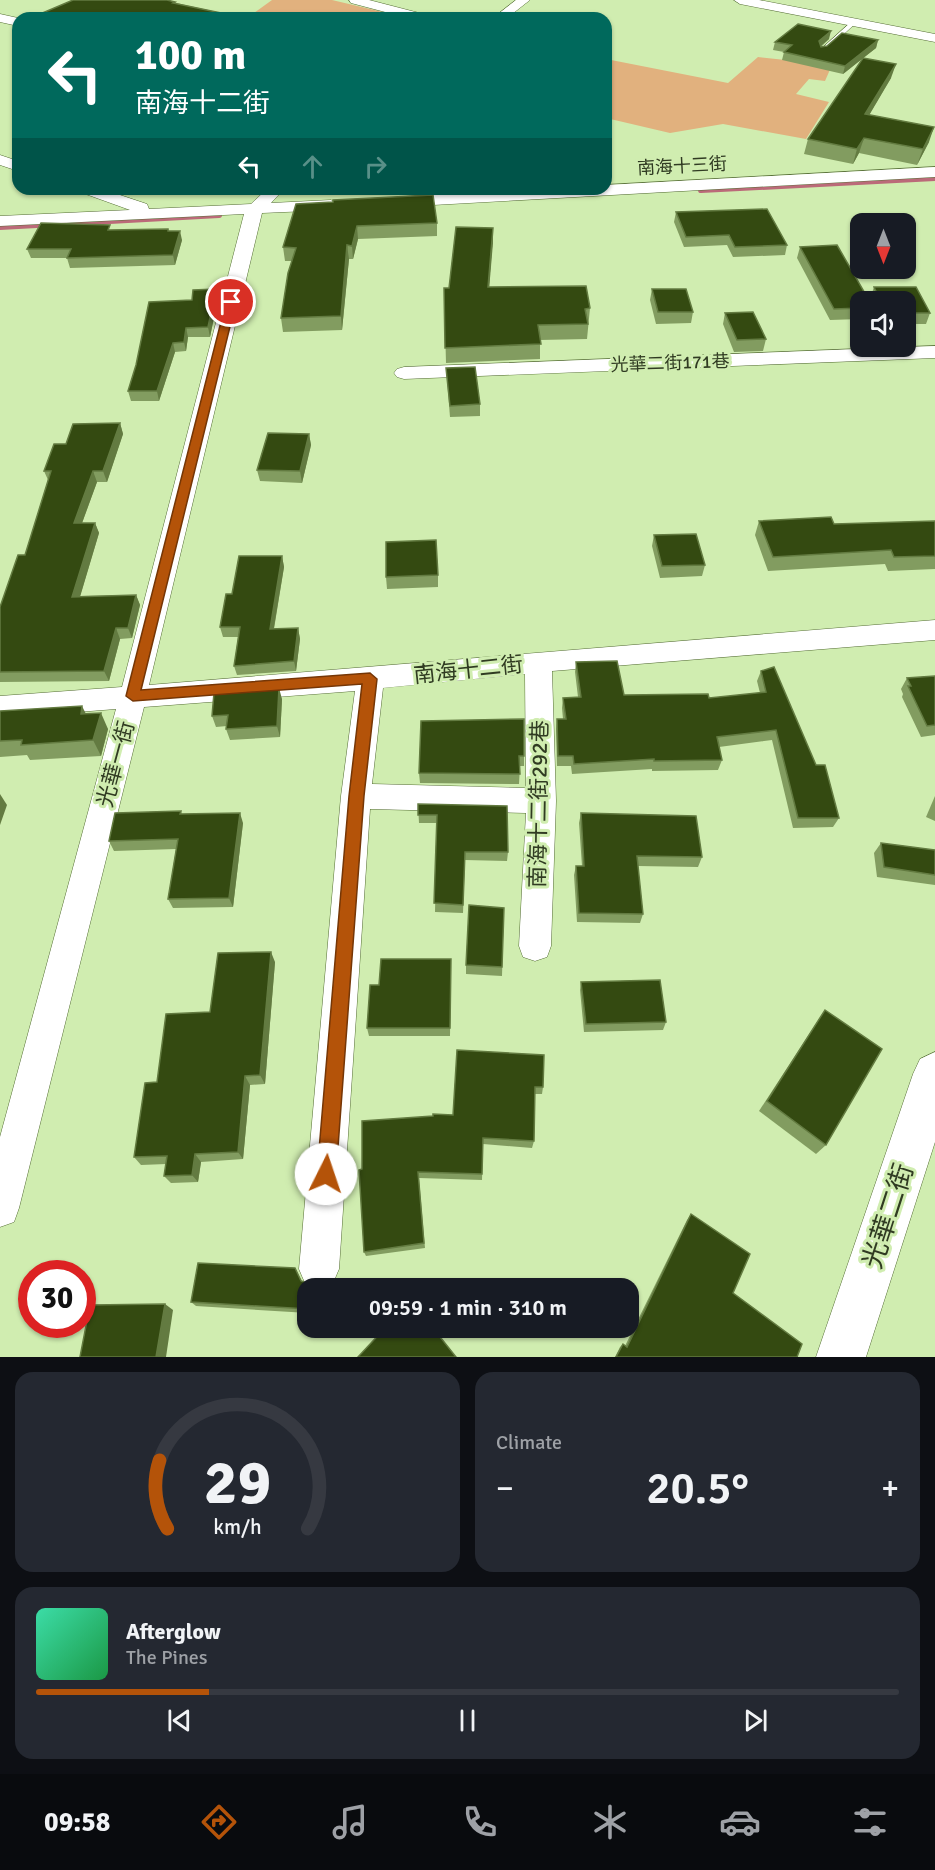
<!DOCTYPE html>
<html lang="en">
<head>
<meta charset="utf-8">
<style>
  body { margin:0; font-family:Signika,"Noto Sans TC",sans-serif; background:#242831; color:#f1f3f6; height:100vh; display:flex; flex-direction:column; font-size:22px; white-space:nowrap }
  * { box-sizing:border-box; margin:0 }
  p { font-size:20px; color:#9ea1a6 }
  .icon { flex:none; width:33px; height:33px; fill:none; stroke:currentColor; stroke-width:2; stroke-linecap:round; stroke-linejoin:round }
  .map { position:relative; height:1357px; overflow:hidden }
  .drawer { display:flex; flex-direction:column; gap:15px; padding:15px; background:#0d0f14; flex:1 }
  .drawer>* { flex:none }
  .banner { position:absolute; left:12px; top:12px; width:600px; height:183px; border-radius:18px; box-shadow:0 2px 4px #0004; background:#00695c; color:#fff; overflow:hidden }
  .needle { width:39px; rotate:180deg }
  .fabs { position:absolute; left:850px; top:213px; display:grid; gap:12px }
  .fabs a { display:grid; place-items:center; width:66px; height:66px; border-radius:12px; background:#171b24; box-shadow:0 2px 4px #0004; font-size:30px }
  .speed { position:absolute; left:18px; top:1260px; display:flex; gap:12px; font-size:30px; font-weight:700; text-align:center }
  .speed>* { display:grid; place-content:center; width:78px; height:78px; border-radius:50%; background:#171b24; box-shadow:0 2px 4px #0004; line-height:1 }
  .speed .limit { border:9px solid #d22; background:#fff; color:#111 }
  .pin { position:absolute; display:grid; place-items:center; width:51px; height:51px; color:#fff; margin:-26px; border:3px solid #fff; border-radius:50%; box-shadow:0 2px 6px #0007 }
  .me { position:absolute; width:66px; margin:-33px; rotate:4deg; stroke-linejoin:round; filter:drop-shadow(0 0 4px #0008) }
  .turn { display:flex; align-items:center; gap:21px; height:126px; padding:0 24px; font-size:27px }
  .turn .icon { width:78px; height:78px; stroke-width:2.5 }
  .turn b { display:block; font-size:42px; line-height:51px }
  .lanes { display:flex; align-items:center; height:57px; padding:0 24px; background:#0003; justify-content:center; gap:30px; direction:ltr }
  .lanes .off { opacity:.35 }
  .big { font-size:45px; font-weight:600; line-height:1.1 }
  .drawer .widget { flex:1; display:flex; flex-direction:column; justify-content:center; gap:9px; min-width:0; padding:0 21px; border-radius:18px; background:#242831 }
  .drawer .dial { align-items:center; gap:0 }
  .dial svg { height:156px; overflow:visible; fill:none; stroke:#363941; stroke-width:7; stroke-linecap:round; text-anchor:middle }
  .dial text { fill:#f1f3f6; stroke:none }
  .song { display:flex; align-items:center; gap:18px }
  .cover { width:72px; height:72px; border-radius:9px; background:linear-gradient(135deg,hsl(160 70% 55%),hsl(140 70% 35%)) }
  .played { height:6px; border-radius:3px; background:linear-gradient(90deg,#b45309 20%,#363941 20%) }
  .keys { display:flex; justify-content:space-around; direction:ltr }
  .heat { display:flex; justify-content:space-between; align-items:center; font-size:33px; direction:ltr }
  .drawer .tiles { flex:1; display:grid; gap:15px; grid-template-columns:1fr 1fr }
  .widget:last-child { grid-column:span 2 }
  .trip { position:absolute; left:297px; top:1278px; width:342px; height:60px; border-radius:18px; background:#171b24; box-shadow:0 2px 4px #0004; font-weight:600; line-height:60px; text-align:center }
  .tab-bar { display:flex; height:96px; justify-content:space-around; align-items:center; background:#090b0e; color:#9ea1a6 }
  .tab-bar .icon { width:42px; height:42px }
  .tab-bar .on { color:#b45309 }
  .tab-bar b { font-size:27px; color:#f1f3f6 }
  .map>svg:first-child { display:block }
  .green { fill:#e1b17e }
  .lines { fill:none; stroke-linecap:round; stroke-linejoin:round }
  .stream { stroke:#bb6a79; stroke-width:6 }
  .service-casing { stroke:#556d35; stroke-width:1 }
  .minor-casing { stroke:#556d35; stroke-width:1 }
  .tertiary-casing { stroke:#556d35; stroke-width:1 }
  .service { fill:#fff; fill-rule:evenodd }
  .minor { fill:#fff; fill-rule:evenodd }
  .tertiary { fill:#fff; fill-rule:evenodd }
  .wall { fill:#829c60 }
  .shaded-wall { fill:#637b41 }
  .building { fill:#344a11; stroke:#637b41; stroke-width:1.5 }
  .route { fill:#b45309; stroke:#753606; stroke-width:1.5 }
  .labels { text-anchor:middle; stroke-width:6; stroke-linejoin:round; paint-order:stroke }
  .far-street-label { font-size:18px; fill:#303b22; stroke:#d0edb0 }
  .street-label { font-size:22px; fill:#303b22; stroke:#d0edb0 }
  .near-street-label { font-size:27px; fill:#303b22; stroke:#d0edb0 }
</style>
</head>
<body>
<div class="map">
<svg width="935" height="1357" viewBox="0 0 935 1357">
  <rect width="100%" height="100%" fill="#d0edb0"/>
  <g class="green">
    <polygon points="272,0 332,0 387,13 378,18 247,18"/>
    <polygon points="758,57 832,65 825,81 809,79 796,94 829,102 806,139 723,124 670,133 606,118 606,59 728,83"/>
  </g>
  <g class="lines">
    <g class="stream">
      <polyline points="701,190 935,178"/>
      <polyline points="0,227 219,215"/>
    </g>
    <g class="service-casing">
      <polygon id="service" points="851,22 856,23 823,53 819,53 819,51"/>
    </g>
    <g class="minor-casing">
      <g id="minor">
        <polygon points="349,0 369,0 427,15 429,18 408,18 351,3"/>
        <polygon points="516,0 530,0 507,18 493,18"/>
        <polygon points="734,0 759,0 935,34 935,42 740,4"/>
        <polygon points="0,14 18,18 18,26 0,22"/>
        <polygon points="0,155 18,161 18,171 0,165"/>
        <polygon points="935,167 935,177 397,207 389,202 397,197 541,189 606,189 606,185"/>
        <path d="M78,189H102L147,204L149,209L251,204L267,189H284L271,203L331,200L339,205L331,210L262,213L149,685L935,620V640L552,671L556,801L551,946L547,957L535,961L523,957L519,946L526,813L370,809L339,1269L333,1283L320,1288L305,1283L299,1269L341,796L355,691L144,707L19,1208L14,1222L0,1227V1137L116,709L0,718V696L122,687L244,214L0,226V216L130,210L80,192ZM525,674L526,788L372,784L383,688Z"/>
        <polygon points="935,346 935,358 404,379 397,377 394,373 397,369 404,367"/>
      </g>
    </g>
    <g class="tertiary-casing">
      <polygon id="tertiary" points="935,1052 935,1142 866,1357 816,1357 913,1074 920,1059"/>
    </g>
    <use href="#service" class="service"/>
    <use href="#minor" class="minor"/>
    <use href="#tertiary" class="tertiary"/>
  </g>
  <g class="wall">
    <polygon points="176,3 245,18 41,18 40,14"/>
    <polygon points="829,39 821,47 878,40 876,48 863,58 891,78 869,115 929,142 917,165 859,153 853,164 804,154 808,139 863,58 843,74 782,60 784,52 773,50 775,42"/>
    <polygon points="333,202 437,223 437,236 358,239 353,259 349,259 342,330 283,332 281,318 292,261 285,261 283,247"/>
    <polygon points="676,212 787,245 785,255 733,257 727,245 684,247 674,222"/>
    <polygon points="493,228 489,287 590,308 587,339 540,340 540,359 446,363 444,288 449,288"/>
    <polygon points="168,229 169,231 182,240 175,265 70,268 67,258 31,258 27,249 111,230"/>
    <polygon points="800,247 861,302 861,319 830,320 797,258"/>
    <polygon points="874,287 916,287 930,313 926,324 906,324 906,302 872,302 870,299"/>
    <polygon points="652,289 693,312 691,323 656,324 650,300"/>
    <polygon points="218,298 210,337 188,337 186,351 175,352 159,401 131,401 128,391 192,300"/>
    <polygon points="725,313 766,339 763,351 734,352 723,324"/>
    <polygon points="446,368 480,404 480,416 450,417"/>
    <polygon points="120,423 123,434 107,482 97,482 82,523 95,523 99,533 80,596 136,595 140,605 132,638 120,639 109,681 0,682 0,607 25,555 48,480 44,471 66,444"/>
    <polygon points="309,434 311,445 302,483 260,481 257,470"/>
    <polygon points="759,521 834,524 935,521 935,569 888,571 885,564 768,571 755,535"/>
    <polygon points="654,535 705,565 702,576 660,578 652,546"/>
    <polygon points="282,556 284,567 274,629 298,628 300,639 296,671 237,675 234,666 238,637 223,637 220,627 232,594"/>
    <polygon points="438,575 438,587 387,589 386,577"/>
    <polygon points="576,662 624,695 709,698 760,693 757,681 761,671 839,818 833,827 793,828 772,740 719,747 722,760 718,770 652,771 652,769 572,774 571,766 557,766 556,729 557,719 563,719 562,708 563,698 578,697 575,672"/>
    <polygon points="935,676 935,735 921,737 902,697 903,694 901,689 907,678"/>
    <polygon points="282,699 280,737 230,740 226,729 227,726 216,727 212,716"/>
    <polygon points="0,711 86,714 108,729 101,756 30,760 27,755 0,757"/>
    <polygon points="421,721 524,756 524,766 520,766 519,784 420,783 419,773"/>
    <polygon points="935,796 935,821 926,817"/>
    <polygon points="418,804 508,852 507,861 465,860 463,913 435,912 437,823 419,823"/>
    <polygon points="181,811 182,814 243,823 233,907 173,908 168,899 176,849 114,851 109,841"/>
    <polygon points="581,813 702,857 698,867 638,866 643,914 640,923 577,922 574,875 576,866 582,866 579,823"/>
    <polygon points="881,843 935,850 935,885 877,877 874,853"/>
    <polygon points="504,908 502,976 466,974 466,965"/>
    <polygon points="451,959 450,1036 369,1036 367,1028 379,985"/>
    <polygon points="275,962 265,1084 250,1085 243,1159 201,1162 198,1182 171,1183 164,1176 166,1164 141,1165 134,1157 157,1082 210,1012"/>
    <polygon points="581,982 666,1022 663,1030 584,1032 580,990"/>
    <polygon points="825,1010 826,1145 816,1154 759,1111 817,1022"/>
    <polygon points="457,1050 543,1087 542,1094 535,1094 534,1141 532,1148 483,1144 482,1180 419,1178 425,1248 366,1256 364,1252 362,1169 433,1116 453,1115"/>
    <polygon points="691,1214 733,1293 797,1357 615,1357 620,1347 623,1344 625,1346 687,1220"/>
    <polygon points="295,1268 302,1281 316,1286 324,1284 327,1288 308,1288 308,1313 196,1306 191,1302"/>
  </g>
  <g class="shaded-wall">
    <polygon points="831,31 829,39 817,49 819,41"/>
    <polygon points="878,40 876,48 843,74 845,66"/>
    <polygon points="896,64 891,78 861,129 865,114"/>
    <polygon points="934,127 929,142 917,165 923,149"/>
    <polygon points="864,138 859,153 853,164 857,149"/>
    <polygon points="357,226 358,239 353,259 352,246"/>
    <polygon points="493,228 493,243 488,302 488,287"/>
    <polygon points="180,231 182,240 175,265 173,255"/>
    <polygon points="347,245 349,259 342,330 341,316"/>
    <polygon points="216,289 218,298 210,337 208,327"/>
    <polygon points="186,328 188,337 186,351 184,342"/>
    <polygon points="173,343 175,352 159,401 157,391"/>
    <polygon points="120,423 123,434 107,482 103,471"/>
    <polygon points="309,434 311,445 302,483 300,471"/>
    <polygon points="93,471 97,482 78,534 74,523"/>
    <polygon points="95,523 99,533 77,607 72,597"/>
    <polygon points="282,556 284,567 272,639 270,629"/>
    <polygon points="136,595 140,605 132,638 128,628"/>
    <polygon points="116,628 120,639 109,681 104,671"/>
    <polygon points="298,628 300,639 296,671 294,661"/>
    <polygon points="279,688 282,699 280,737 277,726"/>
    <polygon points="82,706 90,722 81,714"/>
    <polygon points="101,713 108,729 101,756 93,740"/>
    <polygon points="0,794 7,805 0,825"/>
    <polygon points="240,813 243,823 233,907 229,898"/>
    <polygon points="271,952 275,962 265,1084 260,1075"/>
    <polygon points="245,1076 250,1085 243,1159 238,1152"/>
    <polygon points="195,1154 201,1162 198,1182 192,1175"/>
    <polygon points="165,1304 173,1310 166,1357 156,1357"/>
  </g>
  <g class="building">
    <polygon points="73,0 167,0 175,2 173,3 245,18 59,18 40,14"/>
    <polygon points="798,24 831,31 819,41 821,47 827,46 842,33 878,40 845,66 784,52 792,45 775,42"/>
    <polygon points="863,58 896,64 865,114 934,127 923,149 864,138 857,149 808,139"/>
    <polygon points="433,195 437,223 357,226 352,246 347,245 341,316 281,318 288,273 296,248 283,247 296,204 333,202 333,200"/>
    <polygon points="767,209 787,245 735,247 729,235 686,237 676,212"/>
    <polygon points="41,223 110,225 108,230 168,229 168,231 180,231 173,255 67,258 71,249 27,249"/>
    <polygon points="456,227 493,228 488,287 586,286 590,308 585,309 588,324 538,325 541,344 445,348 444,288 449,288"/>
    <polygon points="837,245 870,302 861,302 861,308 834,309 800,247"/>
    <polygon points="874,287 916,287 930,313 906,313 906,302 881,302"/>
    <polygon points="216,289 208,327 186,328 184,342 173,343 157,391 128,391 136,365 149,302 192,300 193,290"/>
    <polygon points="652,289 686,289 693,312 658,312"/>
    <polygon points="753,312 766,339 737,340 725,313"/>
    <polygon points="475,367 480,404 450,406 446,368"/>
    <polygon points="120,423 103,471 93,471 74,523 95,523 72,597 136,595 128,628 116,628 104,671 0,672 0,607 18,555 25,555 51,471 44,471 54,444 66,444 73,424"/>
    <polygon points="268,433 309,434 300,471 257,470"/>
    <polygon points="831,517 834,524 935,521 935,556 894,557 891,550 773,557 759,521"/>
    <polygon points="696,534 705,565 662,566 654,535"/>
    <polygon points="436,540 438,575 386,577 386,542"/>
    <polygon points="239,556 282,556 270,629 298,628 294,661 234,666 240,627 220,627 226,594 232,594"/>
    <polygon points="617,661 624,695 708,694 709,698 766,692 761,671 774,667 816,765 825,765 839,818 798,818 776,730 717,737 722,760 654,761 654,759 574,764 573,756 558,756 557,719 566,719 563,698 581,697 576,662"/>
    <polygon points="935,676 935,725 927,726 908,686 911,686 907,678"/>
    <polygon points="279,688 277,726 226,729 228,715 212,716 214,693"/>
    <polygon points="82,706 81,714 101,713 93,740 21,745 22,740 0,741 0,711"/>
    <polygon points="524,719 524,756 519,756 520,774 419,773 421,721"/>
    <polygon points="418,804 507,806 508,852 465,852 463,905 434,903 437,815 418,815"/>
    <polygon points="181,811 180,814 240,813 229,898 168,899 178,839 109,841 115,813"/>
    <polygon points="581,813 696,816 702,857 637,856 643,914 579,913 576,866 584,866"/>
    <polygon points="881,843 935,850 935,875 884,867"/>
    <polygon points="469,905 504,908 502,967 466,965"/>
    <polygon points="271,952 260,1075 245,1076 238,1152 195,1154 192,1175 164,1176 167,1156 134,1157 145,1083 157,1082 166,1014 210,1012 218,953"/>
    <polygon points="381,959 451,959 450,1028 367,1028 370,985 379,985"/>
    <polygon points="660,980 666,1022 586,1024 581,982"/>
    <polygon points="825,1010 882,1049 826,1145 767,1101"/>
    <polygon points="457,1050 544,1055 543,1087 535,1087 534,1141 483,1138 482,1174 418,1172 424,1243 364,1252 359,1170 362,1169 362,1121 433,1116 433,1114 453,1115"/>
    <polygon points="691,1214 750,1254 733,1293 802,1344 797,1357 616,1357 623,1344 627,1347"/>
    <polygon points="198,1263 295,1268 301,1281 316,1286 324,1284 324,1288 308,1288 308,1309 191,1302"/>
    <polygon points="165,1304 156,1357 80,1357 90,1305"/>
    <polygon points="385,1328 407,1328 415,1337 424,1328 433,1328 456,1357 358,1357"/>
  </g>
  <polygon class="route" points="231,299 236,302 141,690 370,673 377,679 364,796 336,1174 333,1181 326,1184 320,1181 317,1174 349,796 362,684 133,701 126,696 226,302"/>
  <g class="labels">
    <g class="far-street-label">
      <text transform="translate(682 166) rotate(-3)" y="6">南海十三街</text>
      <text transform="translate(670 363) rotate(-2)" y="6">光華二街171巷</text>
    </g>
    <g class="street-label">
      <text transform="translate(468 669) rotate(-6)" y="8">南海十二街</text>
      <text transform="translate(115 764) rotate(-75)" y="8">光華一街</text>
      <text transform="translate(538 804) rotate(-89)" y="8">南海十二街292巷</text>
    </g>
    <g class="near-street-label">
      <text transform="translate(888 1216) rotate(-72)" y="9">光華二街</text>
    </g>
  </g>
</svg>
<div class="fabs">
<a><svg class="needle" viewBox="-14 -14 28 28"><path d="M0-13l5 13h-10z" fill="#e53935"/><path d="M0 13l5-13h-10z" fill="#9ea1a6"/></svg></a>
<a><svg class="icon" aria-label="sound" viewBox="0 0 24 24"><path d="M4 9h4l5-4v14l-5-4H4zM17 9q2 3 0 6"/></svg></a>
</div>
<div class="speed"><div class="limit">30</div></div>
<div class="pin" style="left:231px;top:302px;background:#d93025"><svg class="icon" aria-label="arrive" viewBox="0 0 24 24"><path d="M6 21V4h12l-3 4 3 4H6"/></svg></div>
<svg class="me" style="left:326px;top:1174px" viewBox="-20 -20 40 40"><circle r="19" fill="#fff"/><path d="M0-13L10 11 0 6-10 11z" fill="#b45309"/></svg>
<div class="trip">09:59 · 1 min · 310 m</div>
<div class="banner">
<div class="turn"><svg class="icon" aria-label="left" viewBox="0 0 24 24"><path d="M17 20v-9H6M10 6l-5 5 5 5"/></svg><div><b>100 m</b>南海十二街</div></div>
<div class="lanes"><svg class="icon" aria-label="left" viewBox="0 0 24 24"><path d="M17 20v-9H6M10 6l-5 5 5 5"/></svg><svg class="icon off" aria-label="ahead" viewBox="0 0 24 24"><path d="M12 20V5M6 11l6-6 6 6"/></svg><svg class="icon off" aria-label="right" viewBox="0 0 24 24"><path d="M7 20v-9h11M14 6l5 5-5 5"/></svg></div>
</div>
</div>
<section class="drawer">
<div class="tiles">
<div class="widget dial"><svg viewBox="0 0 100 80">
<path d="M14 69A42 42 0 1 1 86 69"/>
<path d="M14 69A42 42 0 0 1 10 34" stroke="#b45309"/>
<text x="50" y="56" font-size="32" font-weight="700">29</text>
<text x="50" y="72" font-size="11">km/h</text>
</svg></div>
<div class="widget"><p>Climate</p>
<div class="heat"><a>−</a><b class="big">20.5°</b><a>+</a></div>
</div>
<div class="widget">
<div class="song"><i class="cover"></i><div><b>Afterglow</b><p>The Pines</p></div></div>
<div class="played"></div>
<div class="keys"><svg class="icon" aria-label="previous" viewBox="0 0 24 24"><path d="M18 5L8 12l10 7zM5 5v14"/></svg><svg class="icon" aria-label="pause" viewBox="0 0 24 24"><path d="M8 5v14M16 5v14"/></svg><svg class="icon" aria-label="next" viewBox="0 0 24 24"><path d="M6 5l10 7-10 7zM19 5v14"/></svg></div>
</div>
</div>
</section>
<nav class="tab-bar">
<b>09:58</b>
<svg class="icon on" aria-label="directions" viewBox="0 0 24 24"><path d="M12 3l9 9-9 9-9-9zM9 14v-3h6M13 9l2 2-2 2"/></svg>
<svg class="icon" aria-label="music" viewBox="0 0 24 24"><path d="M9 18V5l10-2v13"/><circle cx="6" cy="18" r="3"/><circle cx="16" cy="16" r="3"/></svg>
<svg class="icon" aria-label="phone" viewBox="0 0 24 24"><path d="M5 4h4l2 5-3 2q2 4 5 5l2-3 5 2v4C11 20 4 13 5 4z"/></svg>
<svg class="icon" aria-label="climate" viewBox="0 0 24 24"><path d="M12 3v18M4 7l16 10M4 17L20 7"/></svg>
<svg class="icon" aria-label="car" viewBox="0 0 24 24"><path d="M5 17H2v-5l4-1 3-4h7l3 4 3 1v5h-3M9 17h6M6 11h13"/><circle cx="7" cy="17" r="2"/><circle cx="17" cy="17" r="2"/></svg>
<svg class="icon" aria-label="filters" viewBox="0 0 24 24"><path d="M4 7h16M4 17h16"/><circle cx="9" cy="7" r="2"/><circle cx="15" cy="17" r="2"/></svg>
</nav>
</body>
</html>
